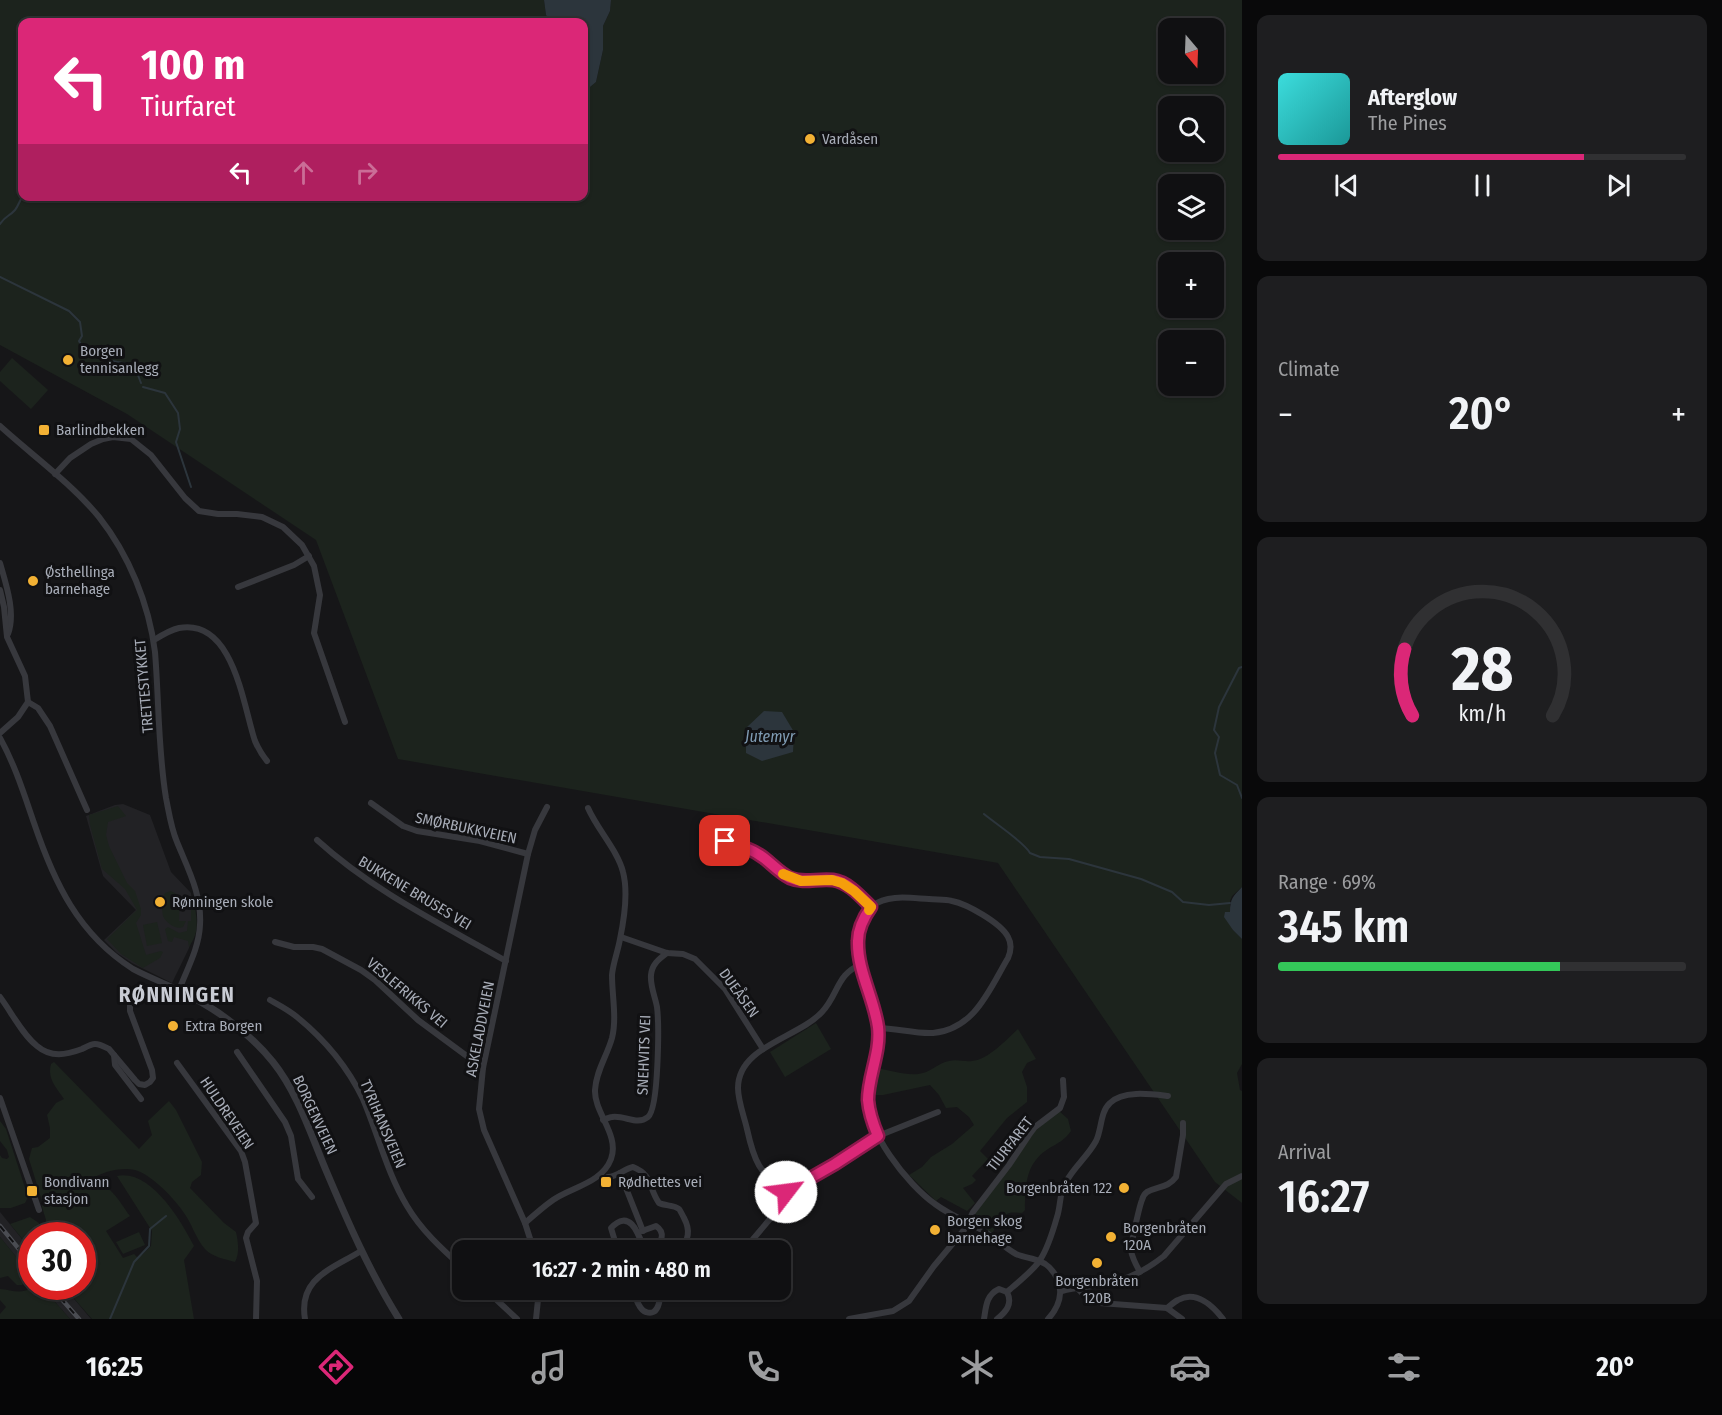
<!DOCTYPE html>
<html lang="en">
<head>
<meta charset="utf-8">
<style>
  body { margin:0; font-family:"Fira Sans Condensed",sans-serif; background:#1e1e20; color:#f1f3f6; height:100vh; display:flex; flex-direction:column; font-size:22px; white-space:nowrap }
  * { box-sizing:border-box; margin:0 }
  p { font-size:20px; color:#9c9d9f }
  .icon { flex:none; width:33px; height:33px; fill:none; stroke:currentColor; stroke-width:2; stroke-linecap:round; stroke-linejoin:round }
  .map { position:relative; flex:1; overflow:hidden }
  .details { display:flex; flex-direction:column; gap:15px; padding:15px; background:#09090a; width:480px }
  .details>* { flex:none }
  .top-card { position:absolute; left:18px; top:18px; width:570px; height:183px; border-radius:12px; box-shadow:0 2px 4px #0004,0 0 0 2px #303032; background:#db2777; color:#fff; overflow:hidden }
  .needle { width:39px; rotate:161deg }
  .controls { position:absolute; left:1158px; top:18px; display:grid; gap:12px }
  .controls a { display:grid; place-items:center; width:66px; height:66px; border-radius:12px; background:#101012; box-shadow:0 2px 4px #0004,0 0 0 2px #303032; font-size:30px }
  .speed { position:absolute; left:18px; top:1222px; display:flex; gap:12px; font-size:30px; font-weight:700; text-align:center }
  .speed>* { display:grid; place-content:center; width:78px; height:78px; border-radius:50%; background:#101012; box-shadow:0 2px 4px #0004,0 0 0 2px #303032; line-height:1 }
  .speed .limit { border:9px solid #d22; background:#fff; color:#111 }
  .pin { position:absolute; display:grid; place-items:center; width:51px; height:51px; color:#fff; margin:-26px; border-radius:12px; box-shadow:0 3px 9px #0006 }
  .me { position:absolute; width:66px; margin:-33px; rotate:60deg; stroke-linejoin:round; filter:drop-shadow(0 0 4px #0008) }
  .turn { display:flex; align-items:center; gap:21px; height:126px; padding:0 24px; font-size:27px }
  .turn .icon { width:78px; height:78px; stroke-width:2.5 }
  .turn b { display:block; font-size:42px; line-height:51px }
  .lanes { display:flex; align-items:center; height:57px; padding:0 24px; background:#0003; justify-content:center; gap:30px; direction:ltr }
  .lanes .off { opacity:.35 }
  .big { font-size:45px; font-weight:600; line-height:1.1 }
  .details .card { flex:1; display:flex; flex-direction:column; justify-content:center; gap:9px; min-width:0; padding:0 21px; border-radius:12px; background:#1e1e20 }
  .details .dial { align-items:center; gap:0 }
  .dial svg { height:156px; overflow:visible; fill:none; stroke:#303032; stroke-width:7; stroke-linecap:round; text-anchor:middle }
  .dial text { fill:#f1f3f6; stroke:none }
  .song { display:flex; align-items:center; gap:18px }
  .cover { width:72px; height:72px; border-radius:9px; background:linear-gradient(135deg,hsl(180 70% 55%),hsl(180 70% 35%)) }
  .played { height:6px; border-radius:3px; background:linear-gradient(90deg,#db2777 75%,#303032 75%) }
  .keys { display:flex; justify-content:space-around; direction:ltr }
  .heat { display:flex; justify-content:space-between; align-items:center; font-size:33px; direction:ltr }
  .charge { height:9px; border-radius:4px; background:linear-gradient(90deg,#34c759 69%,#303032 0) }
  .trip { position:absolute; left:452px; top:1240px; width:339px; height:60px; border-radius:12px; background:#101012; box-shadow:0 2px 4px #0004,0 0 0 2px #303032; font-weight:600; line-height:60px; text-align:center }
  .tab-bar { display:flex; height:96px; justify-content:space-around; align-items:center; background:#060607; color:#9c9d9f }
  .tab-bar .icon { width:42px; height:42px }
  .tab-bar .active { color:#db2777 }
  .tab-bar b { font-size:27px; color:#f1f3f6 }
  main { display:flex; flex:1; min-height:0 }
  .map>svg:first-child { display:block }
  .built { fill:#222225 }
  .green { fill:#1c231d; fill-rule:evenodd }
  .water { fill:#2c353c }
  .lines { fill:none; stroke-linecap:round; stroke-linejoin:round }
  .stream { stroke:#2c353c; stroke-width:2 }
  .minor { stroke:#37383d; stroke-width:6 }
  .tertiary { stroke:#37383d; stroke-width:7 }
  .rail-casing { stroke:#4a4c52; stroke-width:4.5 }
  .rail { stroke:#111113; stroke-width:2; stroke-dasharray:7; stroke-linecap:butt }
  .route-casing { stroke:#8e194d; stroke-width:15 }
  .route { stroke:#db2777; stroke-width:10 }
  .slow { stroke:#f59e0b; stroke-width:10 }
  .poi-dot { fill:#f2b134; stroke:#111113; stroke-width:2 }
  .labels { text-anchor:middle; stroke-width:6; stroke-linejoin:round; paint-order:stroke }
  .poi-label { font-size:15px; fill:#a8adb8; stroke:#111113; text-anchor:start }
  .street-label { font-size:15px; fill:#a8adb8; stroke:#111113 }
  .water-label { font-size:16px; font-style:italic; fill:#7f9bb3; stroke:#111113 }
  .district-label { font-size:21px; font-weight:bold; letter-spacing:1.5px; fill:#c9ccd4; stroke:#111113 }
</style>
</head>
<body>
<main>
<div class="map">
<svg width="1242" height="1319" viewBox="0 0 1242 1319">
  <rect width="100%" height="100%" fill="#161618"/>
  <g class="built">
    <polygon points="123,804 150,815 171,872 191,893 194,929 189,948 172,983 132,963 117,953 104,940 136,910 103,876 86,816 115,805"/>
    <polygon points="0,1212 31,1250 31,1275 0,1237"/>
    <polygon points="42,1287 64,1287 91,1319 70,1319"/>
  </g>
  <g class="green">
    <path d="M0,0H544L546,15L551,22H22V196H584V92L596,82L603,50V26L610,11L611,0H1242V887L1232,896L1230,901V912L1233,930L1242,939V1064L1237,1073L1240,1090L1242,1091V1203L1215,1182L998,863L398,759L316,540L127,414L0,345ZM1168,28H1214V74H1168ZM1168,106H1214V152H1168ZM1168,184H1214V230H1168ZM1168,262H1214V308H1168ZM1168,340H1214V386H1168Z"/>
    <polygon points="12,358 48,390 31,409 0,381 0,372"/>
    <polygon points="118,806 126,816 108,822 106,835 109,846 127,883 135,891 141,909 141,915 136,923 146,955 161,951 163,952 160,958 143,968 121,954 107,939 137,910 125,889 102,869 90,825 89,815"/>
    <path d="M171,891L180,896L179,921H186L183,927C176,930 166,923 163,916C162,911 162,905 161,900L165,893Z"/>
    <path d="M185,896L194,899C196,918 201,930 189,947L188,941L174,937L172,942L168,941L165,929L168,927L179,933L187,931L188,921H191V901H186Z"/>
    <polygon points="157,922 162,943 147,946 143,925"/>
    <polygon points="816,1023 831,1049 785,1077 770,1052"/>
    <path d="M1018,1029L1036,1059L1027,1063L1022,1072L1027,1087V1102L1007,1118L980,1151L988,1159L972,1176L976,1180L972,1184L963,1188L975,1203L967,1211L941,1197L936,1201L909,1175L922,1167L931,1157L952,1144L974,1125L969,1117L957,1107L946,1108L939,1095L930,1085L883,1095H871L876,1068C891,1070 909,1077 923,1073C932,1071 938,1063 949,1061C957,1059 964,1062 972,1061C988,1060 1007,1039 1018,1029Z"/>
    <path d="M54,1062L139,1149L152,1135L148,1121L169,1101L176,1110L202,1162L201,1175L192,1182L190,1188L224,1223L236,1232C238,1241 240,1253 235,1262C225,1259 212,1257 205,1249C196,1239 192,1224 184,1213C175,1199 151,1174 135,1170C120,1167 102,1172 90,1180C110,1183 119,1201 130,1216L106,1231L123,1258L134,1254L137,1257L142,1255L151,1246L152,1231L117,1176C151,1169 181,1221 194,1246L184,1260L194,1319H92L64,1287H82V1236H46V1220L42,1207V1201L29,1159L32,1148L38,1147L50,1138V1128L47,1115L56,1103L64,1099C56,1087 47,1079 51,1064Z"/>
    <path d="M1059,1111L1068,1119L1071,1131C1065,1140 1058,1143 1048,1149C1026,1163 1025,1185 1025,1210L1022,1213C1003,1210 1000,1218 992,1234L973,1221V1216L1035,1131Z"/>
    <polygon points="0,1121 6,1129 28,1197 25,1203 11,1208 0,1208 0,1155 2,1158 7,1159 9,1157 7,1150 0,1141"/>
    <polygon points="30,1217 39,1223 41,1236 32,1236 31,1246 30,1248 10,1224"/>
    <polygon points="139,1232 145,1245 123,1254 116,1242"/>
    <polygon points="0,1237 31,1275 22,1285 17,1285 8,1276 0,1278"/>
    <path d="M32,1287H42L70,1319H0V1314L6,1307L0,1300V1289C12,1290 22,1295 32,1287Z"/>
  </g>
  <g class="water">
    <polygon points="544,0 611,0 610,11 603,26 603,50 596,82 584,92 584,22 551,22 546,15"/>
    <polygon points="764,711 782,712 794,732 793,752 762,761 746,753 746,728"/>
    <path d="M1242,887V939L1233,930L1224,917L1225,912H1230C1230,899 1233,896 1242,887Z"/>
  </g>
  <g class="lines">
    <g class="stream">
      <path d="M0,224C5,216 10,216 15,210C19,205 19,201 23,196"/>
      <path d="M0,277L69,311L80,322L82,336L79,341C87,360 116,361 134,365L141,383"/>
      <polyline points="143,387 165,393 178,413 180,429 176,442 191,487"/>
      <polyline points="1242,667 1239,668 1219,707 1214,730 1219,737 1215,753 1220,775 1237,785 1242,798"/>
      <path d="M984,814C996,824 1024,842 1030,853L1040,857L1069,859L1141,879L1172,892L1183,902L1209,905L1230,903"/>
      <polyline points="110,1319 134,1262 149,1246 150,1229 166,1216"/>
    </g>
    <g class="minor">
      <path d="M0,426C33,456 71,483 99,517C129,555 149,604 155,652C159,701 158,750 166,798C169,813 171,828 177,842C188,869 202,895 200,925C199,948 187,969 179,990C164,983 148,977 133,969C78,934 54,882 34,823C24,794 15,765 0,738"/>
      <polyline points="55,474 70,458 91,444 103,439 113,437 131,439 151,455 185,498 199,511 218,514 237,514 262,517 283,527 302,545 314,566 320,595 314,633 345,722"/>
      <path d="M0,563C6,584 16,613 8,634"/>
      <polyline points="238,587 294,565 309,556"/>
      <polyline points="0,590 4,607 7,637 25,676 28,702 18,717 0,733"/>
      <path d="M154,640C162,635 170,630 179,628C234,618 243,706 255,741C258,748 262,755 267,761"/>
      <polyline points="28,702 38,708 50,726 87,810"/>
      <polyline points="371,803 403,826 417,831 480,841 528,854"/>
      <path d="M710,838C727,841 744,845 758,854C770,862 779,874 792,879C801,882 810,881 820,881C845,879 854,890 871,907"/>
      <path d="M317,840C373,891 441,924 506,961"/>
      <polyline points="621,937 667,953 683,954 695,959 725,989 763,1049"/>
      <polyline points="275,942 294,947 313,947 322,949 361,970 375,980 418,1020 483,1068"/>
      <path d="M0,997C12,1013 22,1034 37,1046C51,1058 66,1055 82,1049C86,1047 91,1044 95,1044C100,1044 105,1047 109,1049L135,1080L139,1084L145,1085L150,1082L153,1078L152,1070L130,1011V1002"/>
      <path d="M270,1000C279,1005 289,1010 297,1017C324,1039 348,1068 363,1099C378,1134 387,1173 407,1206C421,1230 442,1249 462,1267"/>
      <path d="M878,1028C896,1028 915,1034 933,1033C975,1029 989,990 1008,958C1011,951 1012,944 1008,937C1001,923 967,904 952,901C944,899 936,900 929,899C910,898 888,894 872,906C839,931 874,996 878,1028C880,1050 871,1073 868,1095C864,1130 908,1185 935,1204C951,1216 970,1223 987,1233C997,1239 1005,1248 1016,1254C1027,1259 1040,1258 1049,1267C1065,1283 1063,1303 1048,1319"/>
      <polyline points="237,1052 285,1122 291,1136 298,1179 312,1197"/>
      <polyline points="114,1055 115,1065 141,1099"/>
      <polyline points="177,1063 241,1151 245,1162 256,1223 248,1232 246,1238 257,1281 256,1319"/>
      <polyline points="0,1098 39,1210"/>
      <path d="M603,1120C605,1119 611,1117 612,1117C625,1115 637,1126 648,1117C659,1108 659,1023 657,1007C655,996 650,986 651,975C652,964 659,959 667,953"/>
      <polyline points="620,1173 643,1231"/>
      <path d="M608,1177C617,1177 624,1169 633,1167C653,1175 648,1187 659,1203C665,1206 674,1205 679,1209C680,1210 683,1216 684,1218C691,1231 688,1239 681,1251"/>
      <path d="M786,1192C759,1173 754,1161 747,1129C744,1116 738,1101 738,1088C738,1046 798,1038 822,1012C839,994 836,974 862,964"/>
      <path d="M525,1223C534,1215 543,1207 553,1200C572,1187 602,1183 611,1159C620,1135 594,1113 595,1090C596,1071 607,1056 612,1038C617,1018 612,996 612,975C613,963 618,951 620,939C624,920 628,891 623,872C618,851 597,829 588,808"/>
      <path d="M642,1231L656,1226C667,1233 660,1243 655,1251"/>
      <polyline points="534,1251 525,1223 484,1130 479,1109 483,1068 528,854 535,830 547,807"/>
      <path d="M618,1251L611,1228C631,1207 639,1236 645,1251"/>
      <polyline points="743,1251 775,1213 786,1192 835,1164 878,1136 938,1112"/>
      <path d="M1140,1272C1136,1265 1132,1258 1131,1250C1130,1247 1140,1204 1142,1200C1143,1196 1144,1194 1147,1192C1158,1186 1168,1188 1176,1177L1183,1135V1123"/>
      <polyline points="1077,1288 1088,1299 1100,1303 1167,1308 1182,1319"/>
      <polyline points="486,1290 517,1319"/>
      <path d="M633,1290C635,1296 639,1310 646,1312C659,1317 661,1298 659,1290"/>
      <path d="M1062,1291C1074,1288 1087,1287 1099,1285C1123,1282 1145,1271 1164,1256L1226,1184L1242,1176"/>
      <polyline points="714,1296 717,1290"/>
      <path d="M1167,1308C1170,1306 1174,1302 1178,1300C1196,1290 1213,1306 1223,1319"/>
      <path d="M305,1319C298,1278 332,1269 361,1251"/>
      <polyline points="536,1319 539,1290"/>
      <polyline points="849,1319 893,1311 909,1301 934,1266 964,1230 973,1212 1009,1165 1029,1135 1035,1127 1060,1108 1064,1097 1063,1080"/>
      <path d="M984,1319C986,1307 986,1295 999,1289L1007,1292"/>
      <path d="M997,1319C1006,1312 1013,1304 1007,1292C1016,1284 1035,1269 1040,1260C1048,1248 1053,1231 1057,1217C1061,1205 1059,1193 1066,1182C1074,1167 1088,1156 1096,1141C1102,1129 1100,1112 1110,1103C1123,1090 1151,1094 1168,1096"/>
    </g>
    <path class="tertiary" d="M179,990C215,1008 247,1030 273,1062C297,1092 310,1132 325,1168C347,1220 369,1271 399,1319"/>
    <g class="rail-casing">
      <g id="rail">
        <polyline points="0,1226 32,1265"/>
        <polyline points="51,1287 79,1319"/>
      </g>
    </g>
    <use href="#rail" class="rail"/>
  </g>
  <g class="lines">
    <g class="route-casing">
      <path id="route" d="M725,841C739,845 752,849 764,858C773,865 780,873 790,878C804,884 818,878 833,880C848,882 860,896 871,907C864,917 858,928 858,941C857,970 874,998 878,1027C881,1052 868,1076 868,1100C869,1113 873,1124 878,1136L835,1164L786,1192"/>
    </g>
    <use href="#route" class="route"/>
    <polyline class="slow" points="783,874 801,881 832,880 842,883 854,891 871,907 869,910"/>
  </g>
  <g class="poi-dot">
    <circle cx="810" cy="139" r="6"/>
    <circle cx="68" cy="360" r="6"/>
    <rect x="38" y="424" width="12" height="12" rx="3"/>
    <circle cx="33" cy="581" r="6"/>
    <circle cx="160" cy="902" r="6"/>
    <circle cx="173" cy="1026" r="6"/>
    <rect x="600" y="1176" width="12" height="12" rx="3"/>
    <circle cx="1124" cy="1188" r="6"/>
    <rect x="26" y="1185" width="12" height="12" rx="3"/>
    <circle cx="935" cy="1230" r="6"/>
    <circle cx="1111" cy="1237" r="6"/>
    <circle cx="1097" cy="1263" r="6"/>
  </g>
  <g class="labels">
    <g class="poi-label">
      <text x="822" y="144">Vardåsen</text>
      <text x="80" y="356">Borgen<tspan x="80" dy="17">tennisanlegg</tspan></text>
      <text x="56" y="435">Barlindbekken</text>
      <text x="45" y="577">Østhellinga<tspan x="45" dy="17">barnehage</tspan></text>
      <text x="172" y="907">Rønningen skole</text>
      <text x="185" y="1031">Extra Borgen</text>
      <text x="44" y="1187">Bondivann<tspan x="44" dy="17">stasjon</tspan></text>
      <text x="618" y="1187">Rødhettes vei</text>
      <text x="1112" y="1193" text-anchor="end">Borgenbråten 122</text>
      <text x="947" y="1226">Borgen skog<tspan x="947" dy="17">barnehage</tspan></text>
      <text x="1123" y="1233">Borgenbråten<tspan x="1123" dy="17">120A</tspan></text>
      <text x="1097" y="1286" text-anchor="middle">Borgenbråten<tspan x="1097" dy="17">120B</tspan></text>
    </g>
    <g class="street-label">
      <text transform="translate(144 686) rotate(-95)" y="5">TRETTESTYKKET</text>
      <text transform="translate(466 828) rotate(12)" y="5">SMØRBUKKVEIEN</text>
      <text transform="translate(415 893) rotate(31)" y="5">BUKKENE BRUSES VEI</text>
      <text transform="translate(407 993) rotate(40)" y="5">VESLEFRIKKS VEI</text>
      <text transform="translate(739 993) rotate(54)" y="5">DUEÅSEN</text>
      <text transform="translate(480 1029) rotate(-79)" y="5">ASKELADDVEIEN</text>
      <text transform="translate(644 1055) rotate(-88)" y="5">SNEHVITS VEI</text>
      <text transform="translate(227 1113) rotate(56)" y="5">HULDREVEIEN</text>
      <text transform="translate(315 1115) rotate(65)" y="5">BORGENVEIEN</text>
      <text transform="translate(383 1124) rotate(67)" y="5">TYRIHANSVEIEN</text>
      <text transform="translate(1010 1144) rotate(-52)" y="5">TIURFARET</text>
    </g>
    <g class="water-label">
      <text x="770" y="742">Jutemyr</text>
    </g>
    <g class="district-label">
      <text x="177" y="1002">RØNNINGEN</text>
    </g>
  </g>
</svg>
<div class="controls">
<a><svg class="needle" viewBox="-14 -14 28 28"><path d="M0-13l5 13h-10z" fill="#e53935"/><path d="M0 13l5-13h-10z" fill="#9c9d9f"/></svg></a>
<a><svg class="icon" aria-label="search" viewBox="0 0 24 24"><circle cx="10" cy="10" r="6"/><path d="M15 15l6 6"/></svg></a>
<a><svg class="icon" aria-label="layers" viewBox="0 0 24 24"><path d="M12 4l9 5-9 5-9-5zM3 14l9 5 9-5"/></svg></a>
<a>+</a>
<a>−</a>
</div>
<div class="speed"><div class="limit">30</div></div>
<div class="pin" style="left:725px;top:841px;background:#d93025"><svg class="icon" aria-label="arrive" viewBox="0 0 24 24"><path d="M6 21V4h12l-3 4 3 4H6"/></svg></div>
<svg class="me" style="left:786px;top:1192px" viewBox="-20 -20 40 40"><circle r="19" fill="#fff"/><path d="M0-13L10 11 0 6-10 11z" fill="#db2777"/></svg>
<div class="trip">16:27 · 2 min · 480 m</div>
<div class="top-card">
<div class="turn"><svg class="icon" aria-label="left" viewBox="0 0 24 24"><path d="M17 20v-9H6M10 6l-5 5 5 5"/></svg><div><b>100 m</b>Tiurfaret</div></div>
<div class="lanes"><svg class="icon" aria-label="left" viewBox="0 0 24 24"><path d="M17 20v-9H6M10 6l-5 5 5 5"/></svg><svg class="icon off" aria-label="ahead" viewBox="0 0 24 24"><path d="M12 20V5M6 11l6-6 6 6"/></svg><svg class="icon off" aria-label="right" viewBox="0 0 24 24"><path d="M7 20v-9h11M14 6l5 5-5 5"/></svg></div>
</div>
</div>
<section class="details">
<div class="card">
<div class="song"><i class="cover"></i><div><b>Afterglow</b><p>The Pines</p></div></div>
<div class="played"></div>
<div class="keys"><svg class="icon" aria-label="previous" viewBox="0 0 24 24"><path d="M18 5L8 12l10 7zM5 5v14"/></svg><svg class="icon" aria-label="pause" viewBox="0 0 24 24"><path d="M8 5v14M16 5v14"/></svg><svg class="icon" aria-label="next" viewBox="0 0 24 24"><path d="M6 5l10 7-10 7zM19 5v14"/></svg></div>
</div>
<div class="card"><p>Climate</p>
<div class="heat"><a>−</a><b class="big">20°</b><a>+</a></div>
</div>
<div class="card dial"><svg viewBox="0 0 100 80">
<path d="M14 69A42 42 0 1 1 86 69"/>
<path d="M14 69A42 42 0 0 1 10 35" stroke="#db2777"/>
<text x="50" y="56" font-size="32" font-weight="700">28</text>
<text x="50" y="72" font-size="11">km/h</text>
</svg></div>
<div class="card"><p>Range · 69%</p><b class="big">345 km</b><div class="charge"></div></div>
<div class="card"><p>Arrival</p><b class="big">16:27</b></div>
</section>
</main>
<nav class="tab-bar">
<b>16:25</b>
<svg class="icon active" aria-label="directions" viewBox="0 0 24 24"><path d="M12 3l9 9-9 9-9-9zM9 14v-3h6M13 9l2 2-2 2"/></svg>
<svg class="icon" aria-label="music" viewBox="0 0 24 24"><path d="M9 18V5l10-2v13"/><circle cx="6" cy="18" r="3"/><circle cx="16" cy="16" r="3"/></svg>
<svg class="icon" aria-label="phone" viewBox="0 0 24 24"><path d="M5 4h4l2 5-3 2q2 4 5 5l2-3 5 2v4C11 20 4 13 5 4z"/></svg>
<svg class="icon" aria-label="climate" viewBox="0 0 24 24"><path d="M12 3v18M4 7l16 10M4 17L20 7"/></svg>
<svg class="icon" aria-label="car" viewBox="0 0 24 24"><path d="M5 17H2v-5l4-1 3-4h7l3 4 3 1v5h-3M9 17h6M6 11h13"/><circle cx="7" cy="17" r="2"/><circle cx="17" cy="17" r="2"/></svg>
<svg class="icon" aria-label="filters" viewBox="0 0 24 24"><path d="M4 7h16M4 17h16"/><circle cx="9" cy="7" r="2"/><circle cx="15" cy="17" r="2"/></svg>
<b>20°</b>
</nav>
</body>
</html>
